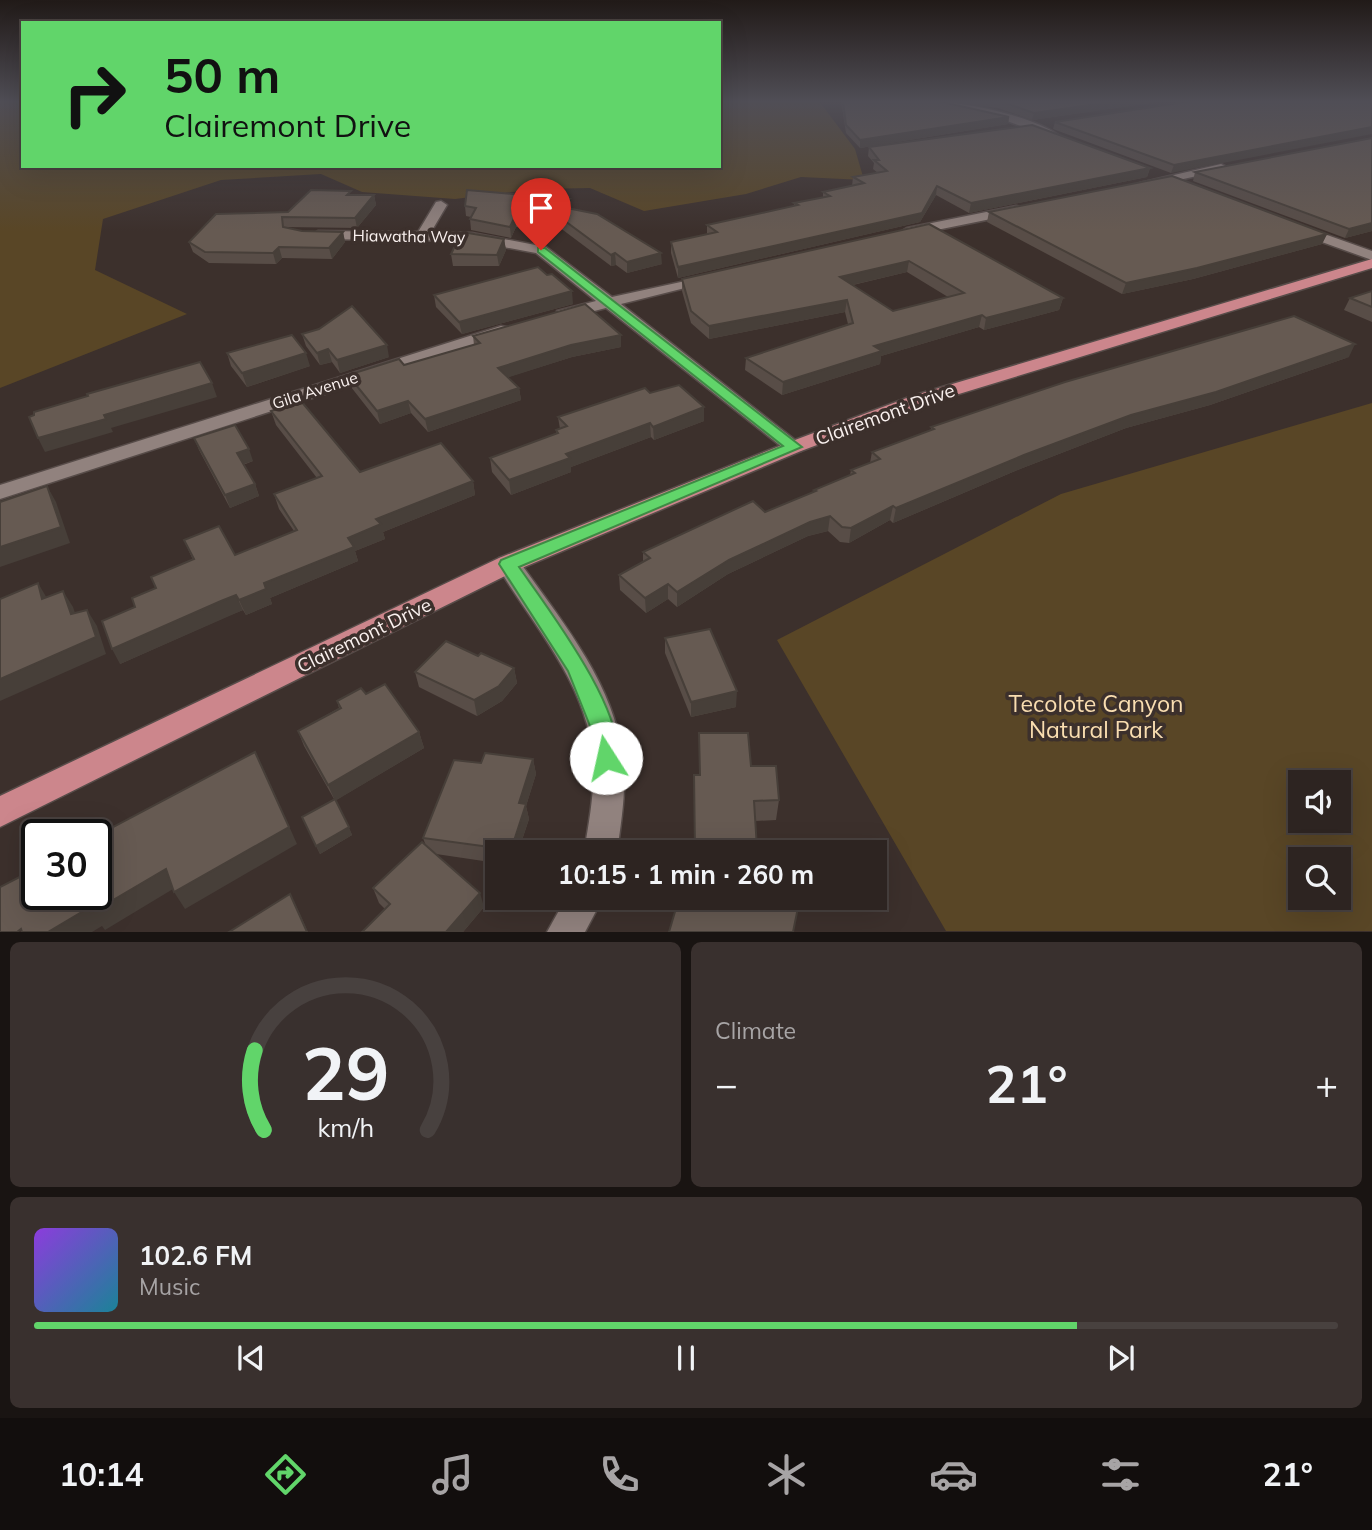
<!DOCTYPE html>
<html lang="en">
<head>
<meta charset="utf-8">
<style>
  body { margin:0; font-family:Mulish,sans-serif; background:#39302e; color:#f1f3f6; height:100vh; display:flex; flex-direction:column; font-size:26px; white-space:nowrap }
  * { box-sizing:border-box; margin:0 }
  p { font-size:23px; color:#a7a4a5 }
  .icon { flex:none; width:38px; height:38px; fill:none; stroke:currentColor; stroke-width:2; stroke-linecap:round; stroke-linejoin:round }
  .map { position:relative; height:932px; overflow:hidden }
  .sheet { display:flex; flex-direction:column; gap:10px; padding:10px; background:#191412; flex:1 }
  .sheet>* { flex:none }
  .top-card { position:absolute; left:21px; top:21px; width:700px; height:147px; border-radius:0px; box-shadow:0 7px 28px #0002,0 0 0 2px #48413f; background:#61d56a; color:#111; overflow:hidden }
  .fabs { position:absolute; left:1288px; top:770px; display:grid; gap:14px }
  .fabs a { display:grid; place-items:center; width:63px; height:63px; border-radius:0px; background:#2d2421; box-shadow:0 7px 28px #0002,0 0 0 2px #48413f; font-size:35px }
  .speed { position:absolute; left:21px; top:819px; display:flex; gap:14px; font-size:35px; font-weight:700; text-align:center }
  .speed>* { display:grid; place-content:center; width:91px; height:91px; border-radius:50%; background:#2d2421; box-shadow:0 7px 28px #0002,0 0 0 2px #48413f; line-height:1 }
  .speed .limit { border:4px solid #111; border-radius:10px; background:#fff; color:#111 }
  .pin { position:absolute; display:grid; place-items:center; width:60px; height:60px; color:#fff; margin:-72px -30px; border-radius:50% 50% 50% 0; rotate:-45deg; box-shadow:0 0 7px #0007 }
  .pin .icon { rotate:45deg }
  .me { position:absolute; width:77px; margin:-38px; rotate:350deg; stroke-linejoin:round; filter:drop-shadow(0 0 5px #0008) }
  .turn { display:flex; align-items:center; gap:24px; height:147px; padding:0 28px; font-size:32px }
  .turn .icon { width:91px; height:91px; stroke-width:2.5 }
  .turn b { display:block; font-size:49px; line-height:60px }
  .big { font-size:52px; font-weight:700; line-height:1.1 }
  .sheet .widget { flex:1; display:flex; flex-direction:column; justify-content:center; gap:10px; min-width:0; padding:0 24px; border-radius:10px; background:#39302e }
  .sheet .dial { align-items:center; gap:0 }
  .dial svg { height:182px; overflow:visible; fill:none; stroke:#48413f; stroke-width:7; stroke-linecap:round; text-anchor:middle }
  .dial text { fill:#f1f3f6; stroke:none }
  .song { display:flex; align-items:center; gap:21px }
  .cover { width:84px; height:84px; border-radius:10px; background:linear-gradient(135deg,hsl(270 70% 55%),hsl(190 70% 35%)) }
  .played { height:7px; border-radius:4px; background:linear-gradient(90deg,#61d56a 80%,#48413f 80%) }
  .keys { display:flex; justify-content:space-around; direction:ltr }
  .heat { display:flex; justify-content:space-between; align-items:center; font-size:38px; direction:ltr }
  .sheet .tiles { flex:1; display:grid; gap:10px; grid-template-columns:1fr 1fr }
  .widget:last-child { grid-column:span 2 }
  .trip { position:absolute; left:485px; top:840px; width:402px; height:70px; border-radius:0px; background:#2d2421; box-shadow:0 7px 28px #0002,0 0 0 2px #48413f; font-weight:700; line-height:70px; text-align:center }
  .menu { display:flex; height:112px; justify-content:space-around; align-items:center; background:#120e0d; color:#a7a4a5 }
  .menu .icon { width:49px; height:49px }
  .menu .on { color:#61d56a }
  .menu b { font-size:32px; color:#f1f3f6 }
  .map>svg:first-child { display:block }
  .green { fill:#594626; fill-rule:evenodd }
  .lines { fill:none; stroke-linecap:round; stroke-linejoin:round }
  .minor-casing { stroke:#574c49; stroke-width:3 }
  .major-casing { stroke:#574c49; stroke-width:3 }
  .minor { fill:#91827e; fill-rule:evenodd }
  .major { fill:#cc868c; fill-rule:evenodd }
  .wall { fill:#584d47; fill-rule:evenodd }
  .shaded-wall { fill:#473f39 }
  .building { fill:#665a52; stroke:#473f39; stroke-width:2; fill-rule:evenodd }
  .route { fill:#61d56a; stroke:#3f8a45; stroke-width:2 }
  .labels { text-anchor:middle; stroke-width:7; stroke-linejoin:round; paint-order:stroke }
  .far-street-label { font-size:16px; fill:#faf1ef; stroke:#3c302c }
  .street-label { font-size:19px; fill:#faf1ef; stroke:#3c302c }
  .near-park-label { font-size:23px; fill:#f9ddb0; stroke:#3c302c }
</style>
</head>
<body>
<div class="map">
<svg width="1372" height="932" viewBox="0 0 1372 932">
  <rect width="100%" height="100%" fill="#3c302c"/>
  <g class="green">
    <polygon points="0,101 23,101 23,166 719,166 719,101 819,101 855,149 864,180 801,177 746,194 644,211 590,188 538,189 455,199 362,192 321,174 221,180 103,219 95,270 187,314 0,388"/>
    <path d="M1372,403V931H946L777,640L1061,494ZM1300,782H1339V821H1300ZM1300,859H1339V898H1300Z"/>
  </g>
  <g class="lines">
    <g class="minor-casing">
      <g id="minor">
        <path d="M919,101C952,99 1032,115 1058,135L1053,138L996,117Z"/>
        <polygon points="1221,164 1225,166 1225,170 1146,187 1140,183"/>
        <polygon points="441,201 447,205 431,232 472,233 546,247 612,297 713,275 713,281 621,304 804,447 801,451 787,451 606,308 563,319 557,317 557,311 596,301 536,253 472,241 318,239 311,235 318,231 418,232 436,202"/>
        <polygon points="1016,206 1021,207 1021,213 907,236 900,232 907,228"/>
        <polygon points="1299,225 1372,251 1372,260 1294,232 1292,229"/>
        <polygon points="501,326 507,327 509,331 507,335 0,499 0,485"/>
        <path d="M508,556L517,558C557,615 608,675 621,745C628,780 622,817 617,852H584C589,822 595,791 593,761C589,685 533,626 496,564L499,558Z"/>
        <polygon points="566,898 603,898 585,932 547,932"/>
      </g>
    </g>
    <g class="major-casing">
      <polygon id="major" points="1372,259 1372,268 926,404 801,451 517,570 0,827 0,796 499,558 787,443 912,396"/>
    </g>
    <use href="#minor" class="minor"/>
    <use href="#major" class="major"/>
  </g>
  <g class="wall">
    <polygon points="841,101 1164,101 1032,120 998,108 939,101 1009,117 1008,124 860,148 846,133"/>
    <polygon points="1372,101 1171,173 1053,129 1055,122"/>
    <polygon points="1372,138 1372,231 1345,238 1193,181 1195,172"/>
    <polygon points="869,147 1150,168 1147,177 969,213 936,195 920,222 678,278 671,253 671,242 707,234 707,225 794,206 794,203 823,197 823,192 852,186 853,177 878,173 873,169 874,163 868,156"/>
    <polygon points="352,195 374,195 376,205 357,228 285,227 302,231 343,232 345,242 332,259 282,258 276,264 209,263 193,252 189,242 288,212"/>
    <polygon points="569,199 569,208 662,264 627,273 616,265 611,266 551,221 535,230 516,227 511,238 471,230 470,219 471,217 466,216 465,206"/>
    <polygon points="989,212 1327,234 1322,244 1193,279 1122,294 987,222"/>
    <path d="M929,224L1063,298L1059,310L984,330L979,327L881,356L880,364L782,395L745,370L746,358L848,324L845,312L709,339L691,323L682,291V279ZM907,272L948,297L893,311L853,285Z"/>
    <polygon points="504,239 506,250 499,266 453,266 451,254"/>
    <polygon points="1372,291 1372,322 1344,310 1350,298"/>
    <polygon points="434,295 573,304 462,334 436,307"/>
    <polygon points="302,334 389,357 340,373 332,362 320,365 306,346"/>
    <polygon points="621,335 621,347 572,357 508,377 519,388 521,400 428,432 411,413 380,424 351,387 348,375 404,365 474,345 473,336"/>
    <polygon points="227,353 310,366 247,387 231,366"/>
    <polygon points="1349,357 1210,405 1126,428 1020,469 893,523 890,520 849,543 840,542 828,531 808,536 728,574 677,607 668,599 646,613 620,590 619,575 643,562 643,552 765,512 814,493 814,490 850,475 851,470 870,463 872,452 931,430 931,427"/>
    <polygon points="650,393 704,407 704,421 654,440 651,437 571,467 571,472 511,495 492,472 490,458 556,434 556,430 560,429 558,417"/>
    <polygon points="271,411 360,472 473,481 475,495 383,532 385,539 355,551 358,561 270,598 272,604 246,615 243,610 228,616 120,664 135,607 156,588 193,560 184,540 235,555 294,531 279,509 274,494 317,478 276,425"/>
    <polygon points="194,438 253,461 243,465 255,484 259,496 230,508 199,450"/>
    <polygon points="665,638 736,707 691,717 665,653"/>
    <polygon points="478,656 514,668 517,683 502,701 477,716 419,687 415,672"/>
    <polygon points="366,694 419,732 424,748 336,800 352,835 320,854 302,817 334,799 304,746 298,731 339,708 337,701"/>
    <polygon points="699,733 751,766 779,800 776,820 755,821 757,848 694,852 699,775"/>
    <polygon points="533,759 536,774 526,806 529,819 518,852 497,852 497,863 436,854 484,907 463,932 362,932 385,909 379,903 373,888 426,846 423,838 481,763"/>
  </g>
  <g class="shaded-wall">
    <polygon points="1118,101 1164,101 1032,120 1034,113"/>
    <polygon points="1009,117 1008,124 860,148 860,140"/>
    <polygon points="1372,127 1372,134 1171,173 1174,165"/>
    <polygon points="1150,168 1147,177 969,213 971,203"/>
    <polygon points="937,186 936,195 920,222 678,278 678,267"/>
    <polygon points="374,195 376,205 357,228 355,218"/>
    <polygon points="569,199 569,210 558,217 557,206"/>
    <polygon points="550,210 551,221 535,230 533,219"/>
    <polygon points="515,216 516,227 511,238 510,227"/>
    <polygon points="1372,223 1372,231 1345,238 1349,229"/>
    <polygon points="343,232 345,242 332,259 329,248"/>
    <polygon points="1327,234 1322,244 1193,279 1122,294 1126,283"/>
    <polygon points="504,239 506,250 499,266 497,255"/>
    <polygon points="279,247 282,258 276,264 273,253"/>
    <polygon points="615,253 616,265 611,266 611,255"/>
    <polygon points="661,253 662,264 627,273 627,262"/>
    <polygon points="909,261 907,272 839,288 840,277"/>
    <polygon points="572,291 573,304 462,334 459,322"/>
    <polygon points="1063,298 1059,310 984,330 986,318"/>
    <polygon points="847,300 845,312 709,339 709,326"/>
    <polygon points="982,315 979,327 881,356 880,364 782,395 783,382 874,346"/>
    <polygon points="621,335 621,347 572,357 500,380 498,368 571,345"/>
    <polygon points="1355,344 1349,357 1210,405 1126,428 1020,469 893,523 896,508 1024,455 1131,415"/>
    <polygon points="387,345 389,357 340,373 337,360"/>
    <polygon points="328,349 332,362 320,365 317,353"/>
    <polygon points="306,353 310,366 247,387 242,373"/>
    <polygon points="212,383 217,397 111,428 113,432 45,452 38,438 104,415"/>
    <polygon points="519,388 521,400 428,432 425,419"/>
    <polygon points="408,401 411,413 380,424 377,411"/>
    <polygon points="704,407 704,421 654,440 653,427"/>
    <polygon points="650,423 651,437 571,467 571,472 511,495 509,480 566,454"/>
    <polygon points="249,449 253,461 241,465 237,453"/>
    <polygon points="473,481 475,495 383,532 385,539 355,551 358,561 270,598 272,604 246,615 239,600 264,583 348,538 376,519"/>
    <polygon points="255,484 259,496 230,508 225,495"/>
    <polygon points="47,486 56,502 70,543 0,567 0,547"/>
    <polygon points="893,506 890,520 849,543 851,528"/>
    <polygon points="830,516 828,531 808,536 728,574 677,607 677,592 729,560 810,522"/>
    <polygon points="38,583 48,600 42,599"/>
    <polygon points="668,584 668,599 646,613 645,598"/>
    <polygon points="63,591 73,607 81,631 71,614"/>
    <polygon points="236,595 243,610 120,664 112,649"/>
    <polygon points="87,610 97,626 106,654 0,701 0,679"/>
    <polygon points="514,668 517,683 502,701 477,716 474,700"/>
    <polygon points="737,691 736,707 691,717 691,702"/>
    <polygon points="419,732 424,748 335,801 328,785"/>
    <polygon points="533,759 536,774 526,806 529,819 518,852 511,852 519,803"/>
    <polygon points="264,770 297,844 185,909 174,892"/>
    <polygon points="349,827 352,835 320,854 316,846"/>
    <polygon points="166,869 178,886 105,930 102,926 92,932 48,932 90,907"/>
    <polygon points="480,893 484,907 463,932 446,932"/>
    <polygon points="290,894 301,916 308,932 307,932"/>
  </g>
  <g class="building">
    <polygon points="843,101 938,101 1009,117 860,140 846,125"/>
    <polygon points="994,101 1118,101 1034,113 1000,101"/>
    <polygon points="1191,101 1372,101 1372,127 1174,165 1055,122"/>
    <polygon points="1032,125 1150,168 971,203 937,186 922,213 678,267 671,242 717,232 707,225 798,205 794,203 830,196 823,192 864,183 853,177 887,171 874,160 879,160 869,147"/>
    <polygon points="1372,138 1372,223 1349,229 1195,172"/>
    <polygon points="1172,176 1327,234 1197,268 1126,283 989,212"/>
    <polygon points="311,190 351,191 347,195 374,195 355,218 282,217 283,227 302,231 343,232 329,248 279,247 273,253 205,252 189,242 216,214 288,212"/>
    <polygon points="467,190 569,199 557,206 597,214 661,253 627,262 615,253 611,255 550,210 533,219 515,216 510,227 470,219 476,208 465,206"/>
    <path d="M929,224L1063,298L986,318L982,315L874,346L882,351L783,382L746,358L853,323L847,300L709,326L691,311L682,279ZM909,261L964,293L893,311L840,277Z"/>
    <polygon points="462,232 504,239 497,255 451,254"/>
    <polygon points="538,267 547,275 552,274 572,291 459,322 434,295"/>
    <polygon points="1372,291 1372,307 1350,298"/>
    <polygon points="585,304 621,335 571,345 498,368 519,388 425,419 408,401 377,411 348,375 399,359 404,365 480,343 473,336"/>
    <polygon points="352,306 387,345 337,360 328,349 317,353 302,334 319,329"/>
    <polygon points="1294,316 1355,344 1216,392 1131,415 1024,455 896,508 893,506 851,528 842,527 830,516 810,522 729,560 677,592 668,584 645,598 619,575 650,558 643,552 753,501 765,512 816,491 814,490 855,473 851,470 880,459 872,452 934,429 931,427 1065,382"/>
    <polygon points="292,335 306,353 242,373 227,353"/>
    <polygon points="200,362 212,383 104,415 106,419 38,438 29,417 34,415 34,412 88,396 87,394"/>
    <polygon points="679,385 704,407 653,427 650,423 566,454 570,458 509,480 490,458 558,433 556,430 567,426 558,417 645,388 650,393"/>
    <polygon points="301,401 360,472 441,443 473,481 376,519 381,524 348,538 354,547 264,583 266,589 239,600 236,595 221,601 112,649 102,621 135,607 132,598 156,588 151,577 194,559 184,540 219,526 235,555 297,530 274,494 322,476 271,411"/>
    <polygon points="235,425 249,449 237,453 255,484 225,495 194,438"/>
    <polygon points="47,486 61,527 0,547 0,502"/>
    <polygon points="38,583 42,599 63,591 71,614 87,610 96,637 0,679 0,599"/>
    <polygon points="710,629 737,691 691,702 665,638"/>
    <polygon points="446,641 478,656 481,653 514,668 499,686 474,700 415,672"/>
    <polygon points="385,684 419,732 328,785 298,731 341,708 337,701 361,688 366,694"/>
    <polygon points="699,733 748,733 751,766 776,766 779,800 754,801 757,848 774,852 695,852 694,775 700,775"/>
    <polygon points="255,752 289,827 174,892 166,869 91,913 90,907 48,932 22,932 21,929 17,932 0,932 0,887 37,868 37,894 96,894 96,836"/>
    <polygon points="485,753 533,759 519,803 526,804 511,850 423,838 454,760 481,763"/>
    <polygon points="335,799 349,827 316,846 302,817"/>
    <polygon points="422,842 480,893 446,932 362,932 390,904 373,888"/>
    <polygon points="290,894 307,932 229,932"/>
    <polygon points="679,898 800,898 793,932 669,932"/>
  </g>
  <linearGradient id="sky" x2="0" y2="1"><stop stop-color="#211a18"/><stop offset="0.44" stop-color="#504e56"/><stop offset="1" stop-color="#504e56" stop-opacity="0"/></linearGradient>
  <rect width="1372" height="231" fill="url(#sky)"/>
  <path class="route" d="M538,248H545L802,447L519,567C544,603 635,722 614,765L606,767L598,765L592,731L568,671L499,564L501,560L783,446L538,252Z"/>
  <g class="labels">
    <g class="far-street-label">
      <text transform="translate(409 236) rotate(1)" y="6">Hiawatha Way</text>
      <text transform="translate(315 390) rotate(-18)" y="6">Gila Avenue</text>
    </g>
    <g class="street-label">
      <text transform="translate(885 414) rotate(-20)" y="7">Clairemont Drive</text>
      <text transform="translate(364 635) rotate(-26)" y="7">Clairemont Drive</text>
    </g>
    <g class="near-park-label">
      <text x="1096" y="712">Tecolote Canyon<tspan x="1096" dy="26">Natural Park</tspan></text>
    </g>
  </g>
</svg>
<div class="fabs">
<a><svg class="icon" aria-label="sound" viewBox="0 0 24 24"><path d="M4 9h4l5-4v14l-5-4H4zM17 9q2 3 0 6"/></svg></a>
<a><svg class="icon" aria-label="search" viewBox="0 0 24 24"><circle cx="10" cy="10" r="6"/><path d="M15 15l6 6"/></svg></a>
</div>
<div class="speed"><div class="limit">30</div></div>
<div class="pin" style="left:541px;top:250px;background:#d93025"><svg class="icon" aria-label="arrive" viewBox="0 0 24 24"><path d="M6 21V4h12l-3 4 3 4H6"/></svg></div>
<svg class="me" style="left:606px;top:758px" viewBox="-20 -20 40 40"><circle r="19" fill="#fff"/><path d="M0-13L10 11 0 6-10 11z" fill="#61d56a"/></svg>
<div class="trip">10:15 · 1 min · 260 m</div>
<div class="top-card">
<div class="turn"><svg class="icon" aria-label="right" viewBox="0 0 24 24"><path d="M7 20v-9h11M14 6l5 5-5 5"/></svg><div><b>50 m</b>Clairemont Drive</div></div>
</div>
</div>
<section class="sheet">
<div class="tiles">
<div class="widget dial"><svg viewBox="0 0 100 80">
<path d="M14 69A42 42 0 1 1 86 69"/>
<path d="M14 69A42 42 0 0 1 10 34" stroke="#61d56a"/>
<text x="50" y="56" font-size="32" font-weight="700">29</text>
<text x="50" y="72" font-size="11">km/h</text>
</svg></div>
<div class="widget"><p>Climate</p>
<div class="heat"><a>−</a><b class="big">21°</b><a>+</a></div>
</div>
<div class="widget">
<div class="song"><i class="cover"></i><div><b>102.6 FM</b><p>Music</p></div></div>
<div class="played"></div>
<div class="keys"><svg class="icon" aria-label="previous" viewBox="0 0 24 24"><path d="M18 5L8 12l10 7zM5 5v14"/></svg><svg class="icon" aria-label="pause" viewBox="0 0 24 24"><path d="M8 5v14M16 5v14"/></svg><svg class="icon" aria-label="next" viewBox="0 0 24 24"><path d="M6 5l10 7-10 7zM19 5v14"/></svg></div>
</div>
</div>
</section>
<nav class="menu">
<b>10:14</b>
<svg class="icon on" aria-label="directions" viewBox="0 0 24 24"><path d="M12 3l9 9-9 9-9-9zM9 14v-3h6M13 9l2 2-2 2"/></svg>
<svg class="icon" aria-label="music" viewBox="0 0 24 24"><path d="M9 18V5l10-2v13"/><circle cx="6" cy="18" r="3"/><circle cx="16" cy="16" r="3"/></svg>
<svg class="icon" aria-label="phone" viewBox="0 0 24 24"><path d="M5 4h4l2 5-3 2q2 4 5 5l2-3 5 2v4C11 20 4 13 5 4z"/></svg>
<svg class="icon" aria-label="climate" viewBox="0 0 24 24"><path d="M12 3v18M4 7l16 10M4 17L20 7"/></svg>
<svg class="icon" aria-label="car" viewBox="0 0 24 24"><path d="M5 17H2v-5l4-1 3-4h7l3 4 3 1v5h-3M9 17h6M6 11h13"/><circle cx="7" cy="17" r="2"/><circle cx="17" cy="17" r="2"/></svg>
<svg class="icon" aria-label="filters" viewBox="0 0 24 24"><path d="M4 7h16M4 17h16"/><circle cx="9" cy="7" r="2"/><circle cx="15" cy="17" r="2"/></svg>
<b>21°</b>
</nav>
</body>
</html>
